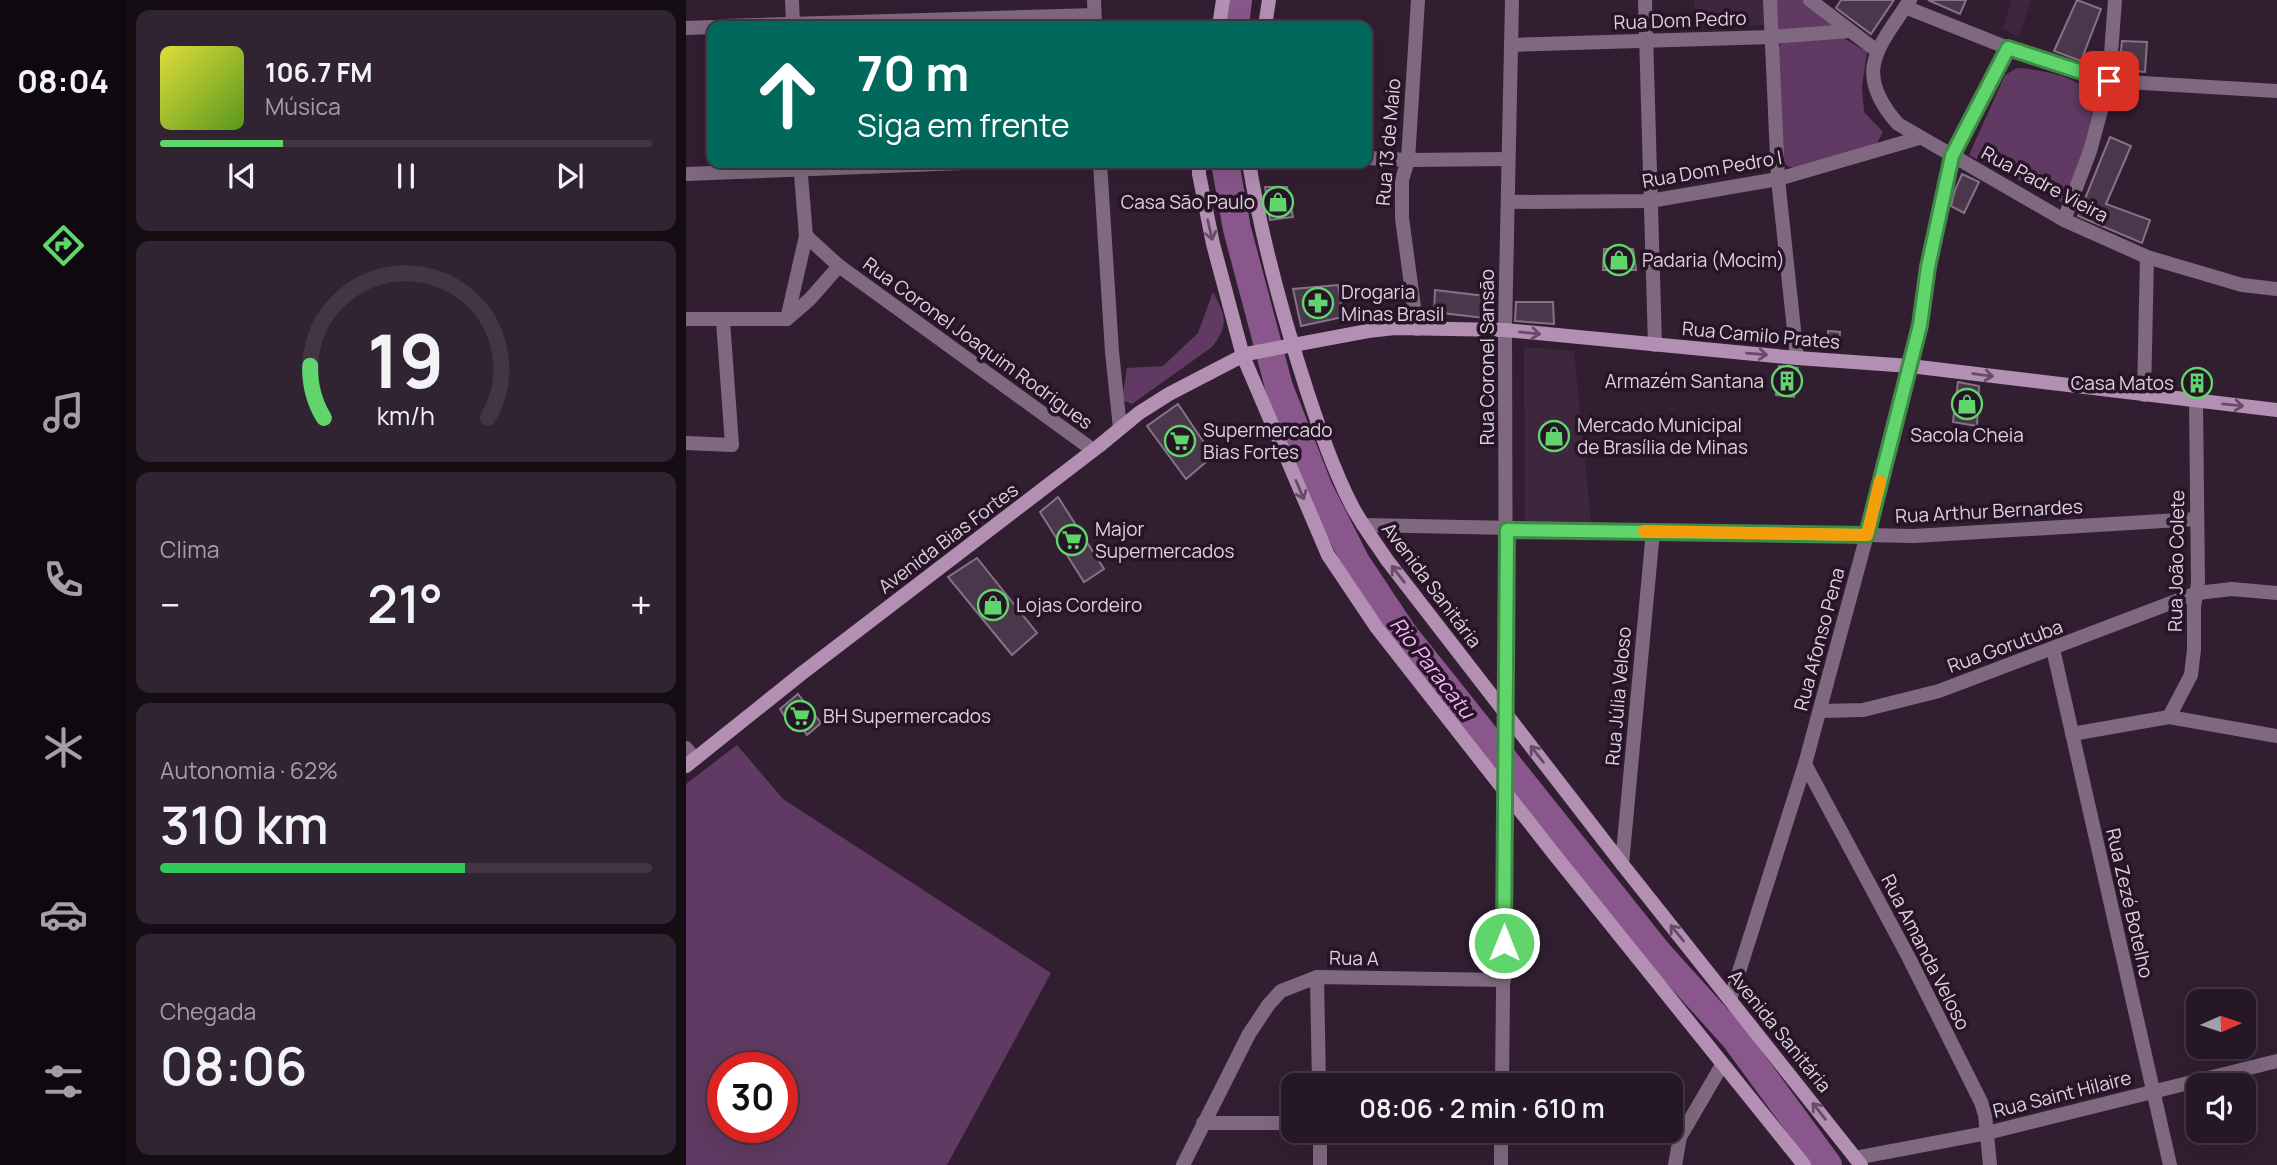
<!DOCTYPE html>
<html lang="pt">
<head>
<meta charset="utf-8">
<style>
  body { margin:0; font-family:Manrope,sans-serif; background:#312432; color:#f1f3f6; height:100vh; display:flex; flex-direction:column; font-size:26px; white-space:nowrap }
  * { box-sizing:border-box; margin:0 }
  p { font-size:23px; color:#a39fa7 }
  .icon { flex:none; width:38px; height:38px; fill:none; stroke:currentColor; stroke-width:2; stroke-linecap:round; stroke-linejoin:round }
  .map { position:relative; flex:1; overflow:hidden }
  .panel { display:flex; flex-direction:column; gap:10px; padding:10px; background:#140d14; width:560px }
  .panel>* { flex:none }
  .guide { position:absolute; left:21px; top:21px; width:665px; height:147px; border-radius:14px; box-shadow:0 7px 28px #0002,0 0 0 2px #423642; background:#00695c; color:#fff; overflow:hidden }
  .needle { width:46px; rotate:87deg }
  .fabs { position:absolute; left:1500px; top:989px; display:grid; gap:14px }
  .fabs a { display:grid; place-items:center; width:70px; height:70px; border-radius:14px; background:#251725; box-shadow:0 7px 28px #0002,0 0 0 2px #423642; font-size:35px }
  .speed { position:absolute; left:21px; top:1052px; display:flex; gap:14px; font-size:35px; font-weight:700; text-align:center }
  .speed>* { display:grid; place-content:center; width:91px; height:91px; border-radius:50%; background:#251725; box-shadow:0 7px 28px #0002,0 0 0 2px #423642; line-height:1 }
  .speed .limit { border:10px solid #d22; background:#fff; color:#111 }
  .pin { position:absolute; display:grid; place-items:center; width:60px; height:60px; color:#fff; margin:-30px; border-radius:14px; box-shadow:0 4px 10px #0006 }
  .me { position:absolute; width:77px; margin:-38px; rotate:0deg; stroke-linejoin:round; filter:drop-shadow(0 0 5px #0008) }
  .turn { display:flex; align-items:center; gap:24px; height:147px; padding:0 35px; font-size:32px }
  .turn .icon { width:91px; height:91px; stroke-width:2.5 }
  .turn b { display:block; font-size:49px; line-height:60px }
  .big { font-size:52px; font-weight:600; line-height:1.1 }
  .panel .card { flex:1; display:flex; flex-direction:column; justify-content:center; gap:10px; min-width:0; padding:0 24px; border-radius:14px; background:#312432 }
  .panel .dial { align-items:center; gap:0 }
  .dial svg { height:182px; overflow:visible; fill:none; stroke:#423642; stroke-width:7; stroke-linecap:round; text-anchor:middle }
  .dial text { fill:#f1f3f6; stroke:none }
  .song { display:flex; align-items:center; gap:21px }
  .cover { width:84px; height:84px; border-radius:10px; background:linear-gradient(135deg,hsl(60 70% 55%),hsl(90 70% 35%)) }
  .played { height:7px; border-radius:4px; background:linear-gradient(90deg,#60d56b 25%,#423642 25%) }
  .keys { display:flex; justify-content:space-around; direction:ltr }
  .heat { display:flex; justify-content:space-between; align-items:center; font-size:38px; direction:ltr }
  .charge { height:10px; border-radius:5px; background:linear-gradient(90deg,#34c759 62%,#423642 0) }
  .trip { position:absolute; left:595px; top:1073px; width:402px; height:70px; border-radius:14px; background:#251725; box-shadow:0 7px 28px #0002,0 0 0 2px #423642; font-weight:600; line-height:70px; text-align:center }
  main { display:flex; flex:1; min-height:0 }
  .tabs { display:flex; flex-direction:column; width:126px; justify-content:space-around; align-items:center; background:#0f090f; color:#a39fa7 }
  .tabs .icon { width:49px; height:49px }
  .tabs .active { color:#60d56b }
  .tabs b { font-size:32px; color:#f1f3f6 }
  .map>svg:first-child { display:block }
  .built { fill:#3d263e }
  .green { fill:#603a62; fill-rule:evenodd }
  .lines { fill:none; stroke-linecap:round; stroke-linejoin:round }
  .river { stroke:#89578b; stroke-width:28 }
  .building { fill:#4a374b; stroke:#877187; stroke-width:2 }
  .street { stroke:#806980; stroke-width:14 }
  .secondary { stroke:#b38fb4; stroke-width:14 }
  .oneway { stroke:#664c66 }
  .route-casing { stroke:#3e8a46; stroke-width:18 }
  .route { stroke:#60d56b; stroke-width:12 }
  .slow { stroke:#f59e0b; stroke-width:12 }
  .labels { text-anchor:middle; stroke-width:7; stroke-linejoin:round; paint-order:stroke }
  .street-label { font-size:19px; fill:#ddd1de; stroke:#271527 }
  .poi-label { font-size:19px; fill:#ddd1de; stroke:#271527; text-anchor:start }
  .water-label { font-size:21px; font-style:italic; fill:#fab1fd; stroke:#271527 }
</style>
</head>
<body>
<main>
<nav class="tabs">
<b>08:04</b>
<svg class="icon active" aria-label="directions" viewBox="0 0 24 24"><path d="M12 3l9 9-9 9-9-9zM9 14v-3h6M13 9l2 2-2 2"/></svg>
<svg class="icon" aria-label="music" viewBox="0 0 24 24"><path d="M9 18V5l10-2v13"/><circle cx="6" cy="18" r="3"/><circle cx="16" cy="16" r="3"/></svg>
<svg class="icon" aria-label="phone" viewBox="0 0 24 24"><path d="M5 4h4l2 5-3 2q2 4 5 5l2-3 5 2v4C11 20 4 13 5 4z"/></svg>
<svg class="icon" aria-label="climate" viewBox="0 0 24 24"><path d="M12 3v18M4 7l16 10M4 17L20 7"/></svg>
<svg class="icon" aria-label="car" viewBox="0 0 24 24"><path d="M5 17H2v-5l4-1 3-4h7l3 4 3 1v5h-3M9 17h6M6 11h13"/><circle cx="7" cy="17" r="2"/><circle cx="17" cy="17" r="2"/></svg>
<svg class="icon" aria-label="filters" viewBox="0 0 24 24"><path d="M4 7h16M4 17h16"/><circle cx="9" cy="7" r="2"/><circle cx="15" cy="17" r="2"/></svg>
</nav>
<section class="panel">
<div class="card">
<div class="song"><i class="cover"></i><div><b>106.7 FM</b><p>Música</p></div></div>
<div class="played"></div>
<div class="keys"><svg class="icon" aria-label="previous" viewBox="0 0 24 24"><path d="M18 5L8 12l10 7zM5 5v14"/></svg><svg class="icon" aria-label="pause" viewBox="0 0 24 24"><path d="M8 5v14M16 5v14"/></svg><svg class="icon" aria-label="next" viewBox="0 0 24 24"><path d="M6 5l10 7-10 7zM19 5v14"/></svg></div>
</div>
<div class="card dial"><svg viewBox="0 0 100 80">
<path d="M14 69A42 42 0 1 1 86 69"/>
<path d="M14 69A42 42 0 0 1 8 46" stroke="#60d56b"/>
<text x="50" y="56" font-size="32" font-weight="700">19</text>
<text x="50" y="72" font-size="11">km/h</text>
</svg></div>
<div class="card"><p>Clima</p>
<div class="heat"><a>−</a><b class="big">21°</b><a>+</a></div>
</div>
<div class="card"><p>Autonomia · 62%</p><b class="big">310 km</b><div class="charge"></div></div>
<div class="card"><p>Chegada</p><b class="big">08:06</b></div>
</section>
<div class="map">
<svg width="1591" height="1165" viewBox="0 0 1591 1165">
  <rect width="100%" height="100%" fill="#311f31"/>
  <g class="built">
    <polygon points="1008,0 1079,0 1080,25 1009,26"/>
    <polygon points="1325,0 1345,0 1333,37 1317,29"/>
    <polygon points="838,347 888,351 905,522 839,530"/>
  </g>
  <g class="green">
    <polygon points="1090,0 1116,0 1150,27 1091,32"/>
    <polygon points="1156,37 1181,52 1176,87 1178,112 1197,132 1191,143 1116,168 1103,167 1097,162 1092,49 1097,40"/>
    <path d="M1331,68C1352,69 1408,78 1409,105C1410,130 1387,178 1378,203L1283,155L1319,75Z"/>
    <path d="M527,292C539,315 544,324 526,347L446,404L436,400L441,368L477,366L512,333Z"/>
    <path d="M51,745L97,799L365,973L261,1165H0V784ZM37,1068H96V1127H37Z"/>
  </g>
  <g class="lines">
    <g class="river">
      <polyline points="549,26 552,0"/>
      <polyline points="539,163 551,229 593,387 633,489 670,562 717,633 973,954 1048,1037 1142,1165"/>
    </g>
  </g>
  <g class="building">
    <polygon points="1155,0 1208,0 1185,34 1150,8"/>
    <polygon points="1242,0 1280,0 1274,14"/>
    <polygon points="1391,0 1415,9 1395,61 1368,51"/>
    <polygon points="1436,41 1461,42 1459,72 1433,70"/>
    <polygon points="1424,137 1445,146 1420,204 1464,220 1456,243 1392,216"/>
    <polygon points="1276,174 1293,182 1278,213 1265,206 1269,190"/>
    <polygon points="579,187 601,187 607,217 584,220"/>
    <polygon points="918,249 947,249 950,270 917,270"/>
    <polygon points="652,285 657,317 615,326 607,289"/>
    <polygon points="749,290 799,296 798,318 748,312"/>
    <polygon points="830,302 867,302 868,324 829,321"/>
    <polygon points="1142,331 1154,332 1153,350 1142,348"/>
    <polygon points="1093,366 1112,368 1108,397 1090,395"/>
    <polygon points="1505,376 1517,376 1518,390 1506,390"/>
    <polygon points="1272,382 1293,386 1291,426 1267,422"/>
    <polygon points="492,404 527,456 500,479 461,426"/>
    <polygon points="372,497 418,569 398,582 354,512"/>
    <polygon points="291,558 351,633 326,655 262,577"/>
    <polygon points="112,694 135,723 121,735 114,724 107,730 94,709"/>
  </g>
  <g class="lines">
    <g class="street">
      <polyline points="106,0 107,26"/>
      <polyline points="408,0 409,26"/>
      <polyline points="959,0 969,345"/>
      <polyline points="1084,0 1092,179 1111,358"/>
      <polyline points="1124,0 1191,51"/>
      <path d="M1224,0C1192,48 1166,72 1212,124L1378,220L1461,257L1556,285L1591,289"/>
      <polyline points="1219,7 1322,48 1423,81 1591,91"/>
      <polyline points="36,26 408,15"/>
      <polyline points="0,28 26,27"/>
      <polyline points="825,45 1085,37 1163,31"/>
      <polyline points="681,158 722,160 822,159"/>
      <polyline points="414,163 426,352 434,428"/>
      <polyline points="0,174 277,163"/>
      <polyline points="822,202 964,201 1092,179 1233,138"/>
      <polyline points="1378,220 1404,151 1423,81 1429,0"/>
      <polyline points="120,236 153,266 407,450"/>
      <polyline points="0,319 101,319 124,299 153,266"/>
      <polyline points="101,319 120,236 114,163"/>
      <polyline points="731,329 716,218 716,180 722,160 732,0"/>
      <polyline points="1458,395 1461,257"/>
      <polyline points="0,443 46,445 37,321"/>
      <polyline points="677,525 1228,536 1510,519"/>
      <polyline points="1367,649 1484,1165"/>
      <polyline points="1134,711 1177,710 1253,691 1511,593 1546,589 1591,593"/>
      <polyline points="1483,717 1505,675 1508,650 1508,607 1512,583 1510,401"/>
      <polyline points="1386,734 1483,717 1591,736"/>
      <polyline points="0,748 9,759"/>
      <polyline points="1119,764 1223,958 1295,1102 1299,1115 1304,1165"/>
      <polyline points="936,864 967,531"/>
      <polyline points="631,977 633,1085"/>
      <polyline points="1044,1000 1119,764 1181,535 1234,325 1242,267 1266,156 1322,48"/>
      <polyline points="816,1085 820,714 819,330 826,0"/>
      <polyline points="517,1123 607,1123"/>
      <polyline points="815,1130 815,1165"/>
      <polyline points="838,1130 994,1137"/>
      <polyline points="1169,1158 1301,1133 1591,1061"/>
      <polyline points="497,1165 563,1034 583,1004 595,991 631,977 818,980"/>
      <polyline points="634,1165 634,1130"/>
      <polyline points="989,1165 994,1137 1036,1065"/>
    </g>
    <g class="secondary">
      <polyline points="533,26 537,0"/>
      <polyline points="579,26 583,0"/>
      <polyline points="513,163 513,174 527,244 557,356 642,555 691,628 868,854 1118,1165"/>
      <path d="M563,163C576,240 597,317 621,391C634,430 647,469 666,506C676,525 689,542 701,560L936,864L1175,1165"/>
      <polyline points="0,766 115,674 413,446 453,413 483,394 560,354 682,331 709,328 819,330 1111,358 1224,366 1591,410"/>
    </g>
  </g>
  <defs><path id="oneway-shaft" d="M-6 0H5M1.5-3L5.5 0L1.5 3" fill="none" stroke-width="1.6" stroke-linecap="round" stroke-linejoin="round" transform="scale(1.75)"/></defs>
  <g class="oneway">
    <use href="#oneway-shaft" transform="translate(524 230) rotate(77)"/>
    <use href="#oneway-shaft" transform="translate(844 333) rotate(6)"/>
    <use href="#oneway-shaft" transform="translate(1071 354) rotate(5)"/>
    <use href="#oneway-shaft" transform="translate(1297 375) rotate(7)"/>
    <use href="#oneway-shaft" transform="translate(1547 405) rotate(6)"/>
    <use href="#oneway-shaft" transform="translate(614 490) rotate(67)"/>
    <use href="#oneway-shaft" transform="translate(712 574) rotate(-128)"/>
    <use href="#oneway-shaft" transform="translate(851 754) rotate(-128)"/>
    <use href="#oneway-shaft" transform="translate(991 933) rotate(-129)"/>
    <use href="#oneway-shaft" transform="translate(1133 1111) rotate(-128)"/>
  </g>
  <g class="lines">
    <g class="route-casing">
      <polyline id="route" points="818,943 821,530 1181,535 1234,325 1242,267 1266,156 1322,48 1423,81"/>
    </g>
    <use href="#route" class="route"/>
    <polyline class="slow" points="958,531 1181,535 1194,481"/>
  </g>
  <defs>
    <g id="shop-ring" transform="scale(1.575)"><circle r="9.5" fill="#271527" stroke="#60d56b" stroke-width="1.5"/><path d="M-5-2.5h2.3a2.7 3.5 0 0 1 5.4 0H5L5.5 6h-11ZM-1.5-2.5h3a1.5 2.3 0 0 0-3 0Z" fill="#60d56b"/></g>
    <g id="pharmacy-ring" transform="scale(1.575)"><circle r="9.5" fill="#271527" stroke="#60d56b" stroke-width="1.5"/><path d="M-2-6h4v4h4v4h-4v4h-4v-4h-4v-4h4Z" fill="#60d56b"/></g>
    <g id="building-ring" transform="scale(1.575)"><circle r="9.5" fill="#271527" stroke="#60d56b" stroke-width="1.5"/><path d="M-4-6H4V6H1V3H-1V6H-4ZM-2.5-4.3h1.7v1.8h-1.7ZM.8-4.3h1.7v1.8H.8ZM-2.5-1h1.7V.8h-1.7ZM.8-1h1.7V.8H.8Z" fill="#60d56b"/></g>
    <g id="supermarket-ring" transform="scale(1.575)"><circle r="9.5" fill="#271527" stroke="#60d56b" stroke-width="1.5"/><path d="M-6-5.5h2.5l.6 2H6L4.5 2H-2.5L-4.4-4H-6ZM-1.5 3.2a1.3 1.3 0 1 0 .1 0ZM3 3.2a1.3 1.3 0 1 0 .1 0Z" fill="#60d56b"/></g>
  </defs>
  <g fill-rule="evenodd">
    <use href="#shop-ring" x="592" y="202"/>
    <use href="#shop-ring" x="933" y="260"/>
    <use href="#pharmacy-ring" x="632" y="303"/>
    <use href="#building-ring" x="1101" y="381"/>
    <use href="#building-ring" x="1511" y="383"/>
    <use href="#shop-ring" x="1281" y="404"/>
    <use href="#shop-ring" x="868" y="436"/>
    <use href="#supermarket-ring" x="494" y="441"/>
    <use href="#supermarket-ring" x="386" y="540"/>
    <use href="#shop-ring" x="307" y="605"/>
    <use href="#supermarket-ring" x="114" y="716"/>
  </g>
  <g class="labels">
    <g class="street-label">
      <text transform="translate(994 20) rotate(-2)" y="7">Rua Dom Pedro</text>
      <text transform="translate(702 142) rotate(-85)" y="7">Rua 13 de Maio</text>
      <text transform="translate(1026 169) rotate(-10)" y="7">Rua Dom Pedro I</text>
      <text transform="translate(1359 184) rotate(28)" y="7">Rua Padre Vieira</text>
      <text transform="translate(1075 335) rotate(5)" y="7">Rua Camilo Prates</text>
      <text transform="translate(292 343) rotate(36)" y="7">Rua Coronel Joaquim Rodrigues</text>
      <text transform="translate(801 357) rotate(-90)" y="7">Rua Coronel Sansão</text>
      <text transform="translate(1303 511) rotate(-3)" y="7">Rua Arthur Bernardes</text>
      <text transform="translate(262 538) rotate(-37)" y="7">Avenida Bias Fortes</text>
      <text transform="translate(1490 561) rotate(-89)" y="7">Rua João Colete</text>
      <text transform="translate(746 585) rotate(53)" y="7">Avenida Sanitária</text>
      <text transform="translate(1133 639) rotate(-75)" y="7">Rua Afonso Pena</text>
      <text transform="translate(1319 646) rotate(-20)" y="7">Rua Gorutuba</text>
      <text transform="translate(932 696) rotate(-85)" y="7">Rua Júlia Veloso</text>
      <text transform="translate(1444 903) rotate(77)" y="7">Rua Zezé Botelho</text>
      <text transform="translate(1240 952) rotate(63)" y="7">Rua Amanda Veloso</text>
      <text transform="translate(668 958) rotate(1)" y="7">Rua A</text>
      <text transform="translate(1094 1031) rotate(51)" y="7">Avenida Sanitária</text>
      <text transform="translate(1376 1094) rotate(-14)" y="7">Rua Saint Hilaire</text>
    </g>
    <g class="poi-label">
      <text x="569" y="209" text-anchor="end">Casa São Paulo</text>
      <text x="956" y="267">Padaria (Mocim)</text>
      <text x="655" y="299">Drogaria<tspan x="655" dy="22">Minas Brasil</tspan></text>
      <text x="1078" y="388" text-anchor="end">Armazém Santana</text>
      <text x="1488" y="390" text-anchor="end">Casa Matos</text>
      <text x="891" y="432">Mercado Municipal<tspan x="891" dy="22">de Brasília de Minas</tspan></text>
      <text x="517" y="437">Supermercado<tspan x="517" dy="22">Bias Fortes</tspan></text>
      <text x="1281" y="442" text-anchor="middle">Sacola Cheia</text>
      <text x="409" y="536">Major<tspan x="409" dy="22">Supermercados</tspan></text>
      <text x="330" y="612">Lojas Cordeiro</text>
      <text x="137" y="723">BH Supermercados</text>
    </g>
    <g class="water-label">
      <text transform="translate(746 668) rotate(52)" y="7">Rio Paracatu</text>
    </g>
  </g>
</svg>
<div class="fabs">
<a><svg class="needle" viewBox="-14 -14 28 28"><path d="M0-13l5 13h-10z" fill="#e53935"/><path d="M0 13l5-13h-10z" fill="#a39fa7"/></svg></a>
<a><svg class="icon" aria-label="sound" viewBox="0 0 24 24"><path d="M4 9h4l5-4v14l-5-4H4zM17 9q2 3 0 6"/></svg></a>
</div>
<div class="speed"><div class="limit">30</div></div>
<div class="pin" style="left:1423px;top:81px;background:#d93025"><svg class="icon" aria-label="arrive" viewBox="0 0 24 24"><path d="M6 21V4h12l-3 4 3 4H6"/></svg></div>
<svg class="me" style="left:818px;top:943px" viewBox="-20 -20 40 40"><circle r="17" fill="#60d56b" stroke="#fff" stroke-width="3"/><path d="M0-11L8 9 0 5-8 9z" fill="#fff"/></svg>
<div class="trip">08:06 · 2 min · 610 m</div>
<div class="guide">
<div class="turn"><svg class="icon" aria-label="ahead" viewBox="0 0 24 24"><path d="M12 20V5M6 11l6-6 6 6"/></svg><div><b>70 m</b>Siga em frente</div></div>
</div>
</div>
</main>
</body>
</html>
